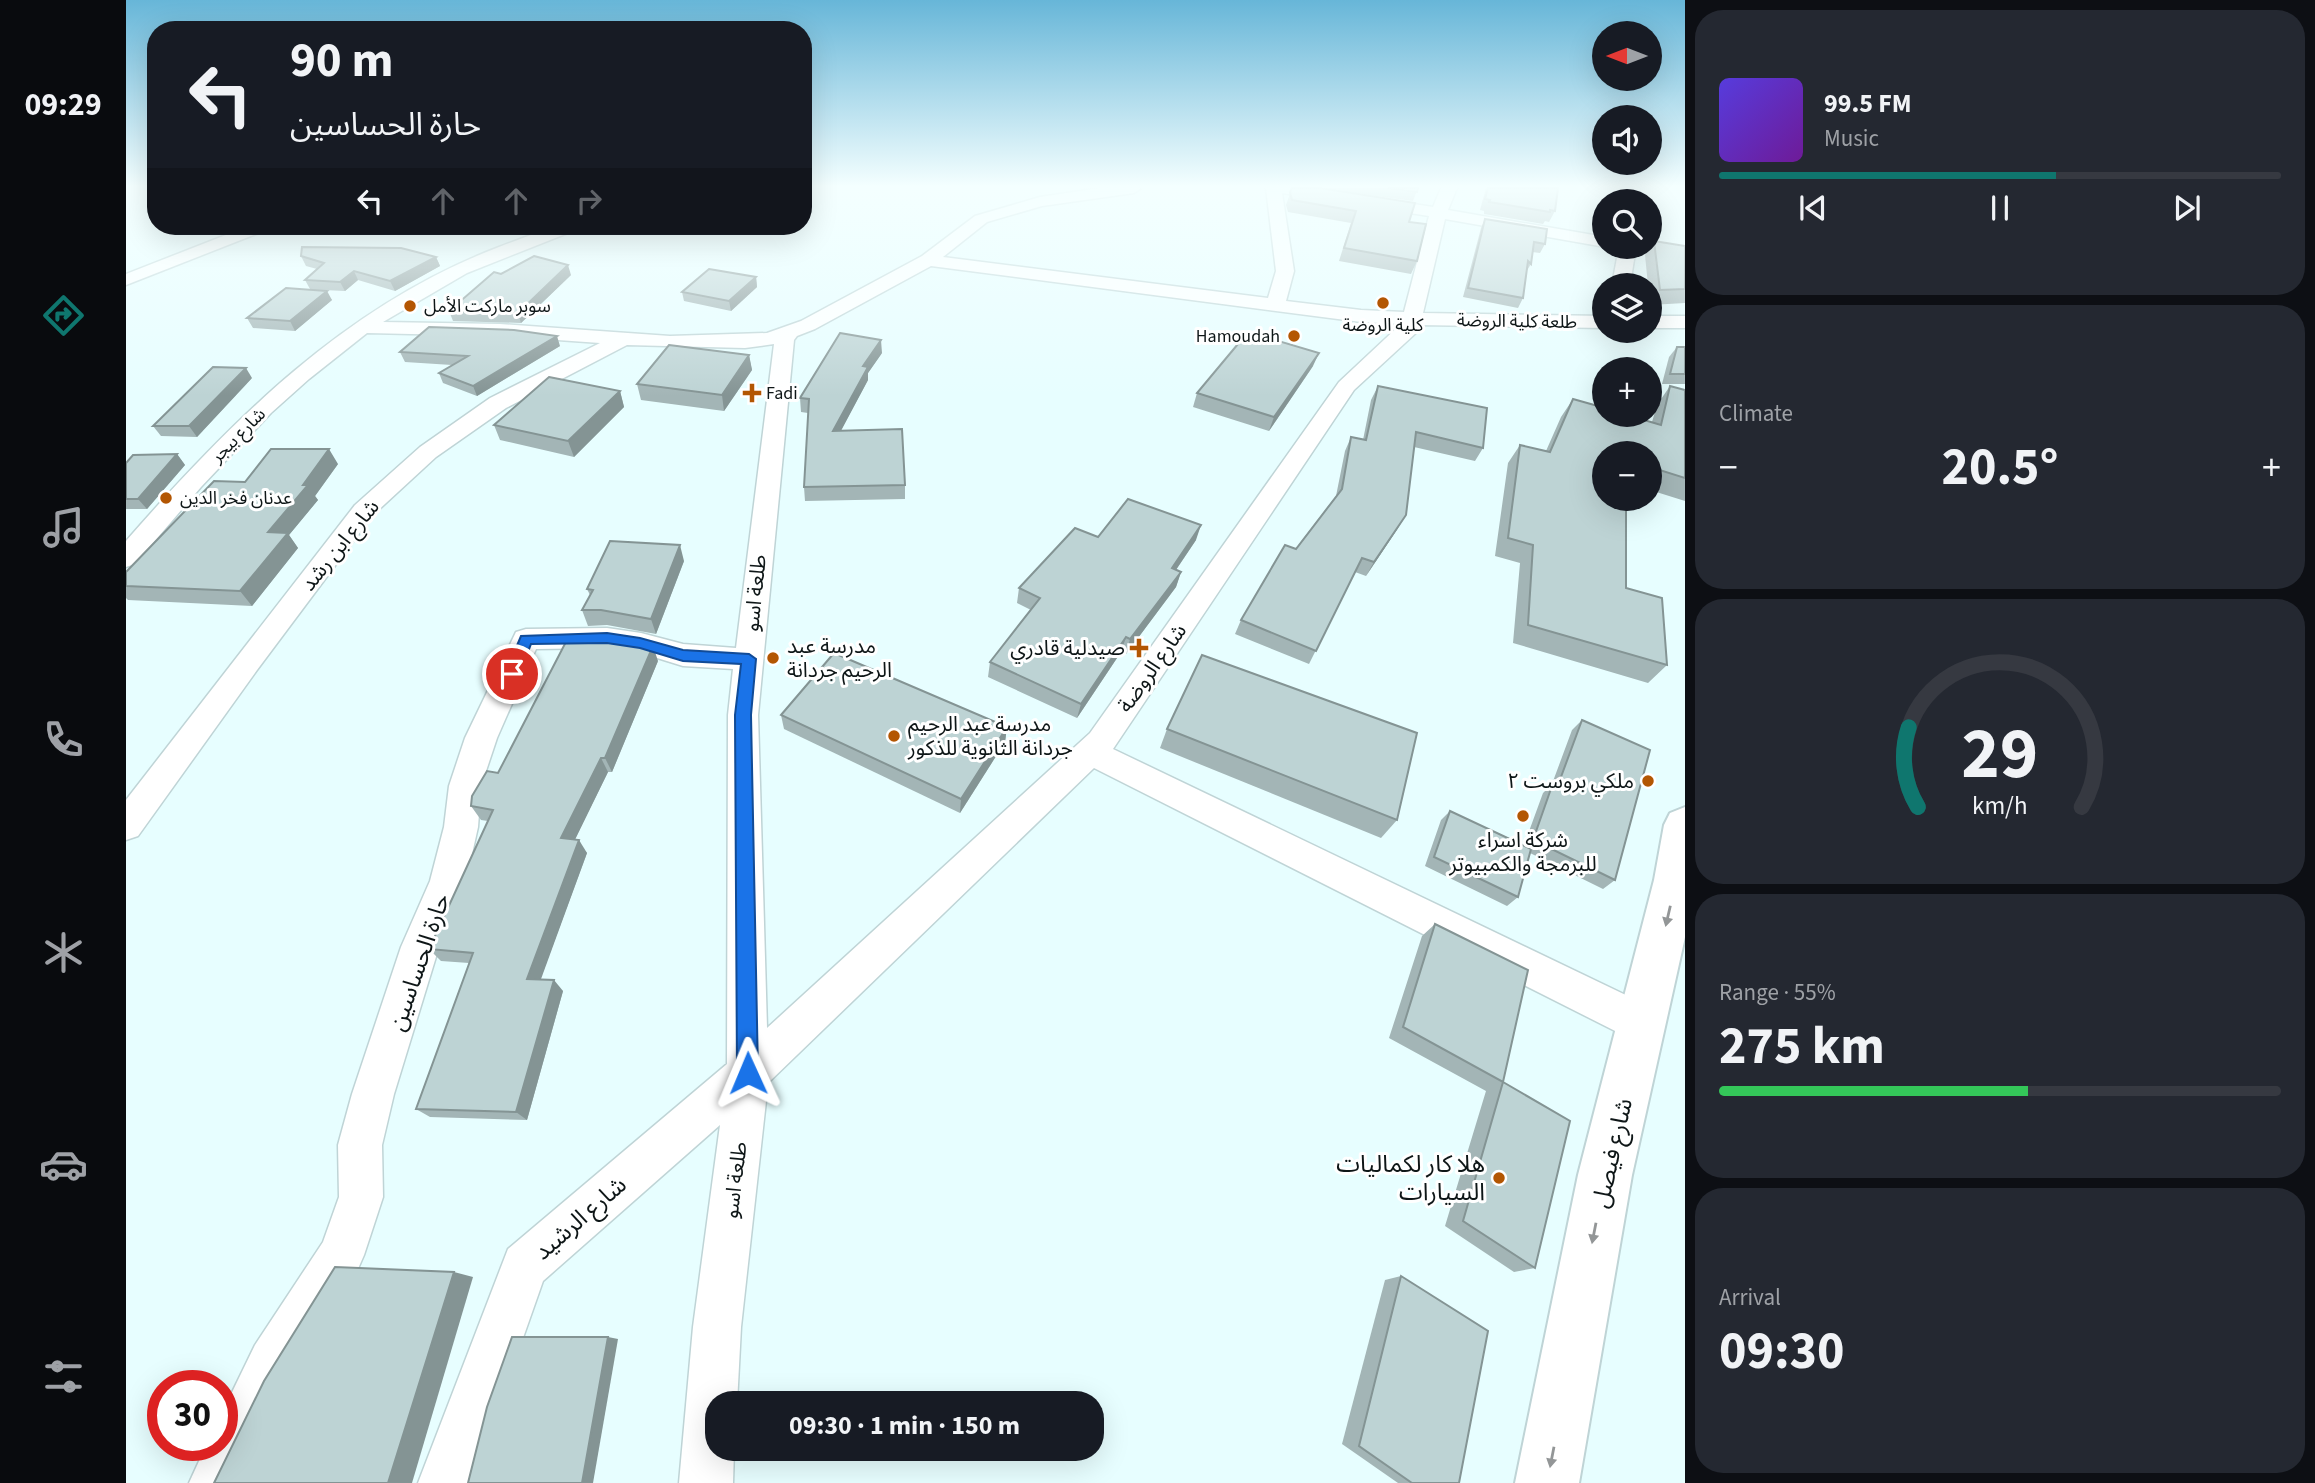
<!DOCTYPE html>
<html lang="en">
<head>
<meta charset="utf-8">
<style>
  body { margin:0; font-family:"Source Sans 3","Noto Sans Arabic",sans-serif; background:#242831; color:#f1f3f6; height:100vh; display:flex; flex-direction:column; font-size:26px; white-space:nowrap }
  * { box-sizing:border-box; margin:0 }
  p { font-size:23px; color:#9ea1a6 }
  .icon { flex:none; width:38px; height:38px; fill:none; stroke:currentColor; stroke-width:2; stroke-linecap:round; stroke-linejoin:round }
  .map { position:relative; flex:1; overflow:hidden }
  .panel { display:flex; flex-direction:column; gap:10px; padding:10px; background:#0d0f14; width:630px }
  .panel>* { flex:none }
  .banner { position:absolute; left:21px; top:21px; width:665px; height:214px; border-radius:28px; box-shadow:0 7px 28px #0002; background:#171b24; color:#f1f3f6; overflow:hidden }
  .needle { width:46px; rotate:270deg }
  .fabs { position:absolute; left:1466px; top:21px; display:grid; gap:14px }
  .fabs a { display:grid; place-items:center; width:70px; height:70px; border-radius:50%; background:#171b24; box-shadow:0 7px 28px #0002; font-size:35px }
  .speed { position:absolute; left:21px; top:1370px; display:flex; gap:14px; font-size:35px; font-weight:700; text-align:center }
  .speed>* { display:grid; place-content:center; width:91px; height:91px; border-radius:50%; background:#171b24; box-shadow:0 7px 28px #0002; line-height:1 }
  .speed .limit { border:10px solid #d22; background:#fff; color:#111 }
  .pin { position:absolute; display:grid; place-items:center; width:60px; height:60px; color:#fff; margin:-30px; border:4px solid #fff; border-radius:50%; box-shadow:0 2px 7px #0007 }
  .me { position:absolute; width:77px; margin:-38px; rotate:359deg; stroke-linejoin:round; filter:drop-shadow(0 0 5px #0008) }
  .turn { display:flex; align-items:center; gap:24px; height:147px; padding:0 28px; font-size:32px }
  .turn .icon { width:91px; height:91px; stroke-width:2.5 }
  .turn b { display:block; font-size:49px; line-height:60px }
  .lanes { display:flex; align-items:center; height:66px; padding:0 28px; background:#0003; justify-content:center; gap:35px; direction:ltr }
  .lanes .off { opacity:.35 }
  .big { font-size:52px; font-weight:700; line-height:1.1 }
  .panel .widget { flex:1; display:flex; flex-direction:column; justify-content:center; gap:10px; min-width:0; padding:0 24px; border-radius:28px; background:#242831 }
  .panel .dial { align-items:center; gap:0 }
  .dial svg { height:182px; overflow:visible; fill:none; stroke:#363941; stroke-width:7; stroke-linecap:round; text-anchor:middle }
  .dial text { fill:#f1f3f6; stroke:none }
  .song { display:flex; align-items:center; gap:21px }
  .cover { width:84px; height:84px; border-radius:10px; background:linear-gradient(135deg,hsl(250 70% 55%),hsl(280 70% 35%)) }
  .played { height:7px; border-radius:4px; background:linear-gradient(90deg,#0f766e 60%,#363941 60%) }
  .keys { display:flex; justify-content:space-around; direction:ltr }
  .heat { display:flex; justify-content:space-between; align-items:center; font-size:38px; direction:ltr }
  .charge { height:10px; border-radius:5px; background:linear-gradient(90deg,#34c759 55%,#363941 0) }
  .trip { position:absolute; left:579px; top:1391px; width:399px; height:70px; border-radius:28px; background:#171b24; box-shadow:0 7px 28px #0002; font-weight:700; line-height:70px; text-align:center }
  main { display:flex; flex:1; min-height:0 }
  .tab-bar { display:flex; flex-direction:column; width:126px; justify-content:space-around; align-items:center; background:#090b0e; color:#9ea1a6 }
  .tab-bar .icon { width:49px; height:49px }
  .tab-bar .on { color:#0f766e }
  .tab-bar b { font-size:32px; color:#f1f3f6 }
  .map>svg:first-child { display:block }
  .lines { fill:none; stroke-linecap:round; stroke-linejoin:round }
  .minor-casing { stroke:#bfd4d6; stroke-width:3 }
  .secondary-casing { stroke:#bfd4d6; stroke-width:4 }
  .minor { fill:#fff; fill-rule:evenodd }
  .secondary { fill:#fff; fill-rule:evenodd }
  .wall { fill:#a3b5b6 }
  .shaded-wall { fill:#849494 }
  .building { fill:#bdd3d4; stroke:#849494; stroke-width:2 }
  .oneway { fill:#939697 }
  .route { fill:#1a73e8; stroke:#114b97; stroke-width:2 }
  .poi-dot { fill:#b35602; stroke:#fff; stroke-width:2.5 }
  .labels { text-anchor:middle; stroke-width:6; stroke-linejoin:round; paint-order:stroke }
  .far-poi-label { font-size:18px; fill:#0e1617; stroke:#fff; text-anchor:start }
  .far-street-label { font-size:18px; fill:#0e1617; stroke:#fff }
  .street-label { font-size:21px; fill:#0e1617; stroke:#fff }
  .poi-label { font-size:21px; fill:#0e1617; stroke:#fff; text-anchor:start }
  .near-street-label { font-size:24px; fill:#0e1617; stroke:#fff }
  .near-poi-label { font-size:24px; fill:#0e1617; stroke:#fff; text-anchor:end }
</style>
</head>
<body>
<main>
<nav class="tab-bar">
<b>09:29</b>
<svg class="icon on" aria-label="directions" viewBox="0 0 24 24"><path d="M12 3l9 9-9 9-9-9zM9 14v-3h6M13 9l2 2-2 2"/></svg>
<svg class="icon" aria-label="music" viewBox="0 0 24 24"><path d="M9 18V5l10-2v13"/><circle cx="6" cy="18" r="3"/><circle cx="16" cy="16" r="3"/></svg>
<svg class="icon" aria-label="phone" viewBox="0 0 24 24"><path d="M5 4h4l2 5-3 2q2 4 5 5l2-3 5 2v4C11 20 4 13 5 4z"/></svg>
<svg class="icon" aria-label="climate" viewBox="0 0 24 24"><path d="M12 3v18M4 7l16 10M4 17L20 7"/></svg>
<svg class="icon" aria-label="car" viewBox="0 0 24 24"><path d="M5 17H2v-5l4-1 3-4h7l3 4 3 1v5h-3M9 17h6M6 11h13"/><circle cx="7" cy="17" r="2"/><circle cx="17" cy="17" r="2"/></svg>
<svg class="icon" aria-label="filters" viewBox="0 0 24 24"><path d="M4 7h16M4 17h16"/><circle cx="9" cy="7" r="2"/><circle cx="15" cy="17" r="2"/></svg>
</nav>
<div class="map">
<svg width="1559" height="1483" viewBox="0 0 1559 1483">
  <rect width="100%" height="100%" fill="#e7feff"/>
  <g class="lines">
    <g class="minor-casing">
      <g id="minor">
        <path d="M974,188H1015L1008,193L916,206L861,222L817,257L1142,298L1150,271L1140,188H1185L1307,207L1315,188H1331L1322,210L1479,237V247L1319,219L1297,313L1479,316V328L1294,325L1291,332L1228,390L987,749L1531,1010L1537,1024L1531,1038L1517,1044L1503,1038L968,768L642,1083L615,1327L611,1404H592V1449H608L607,1483H553L567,1327L594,1125L417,1281L346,1483H292L382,1249L601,1064L602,715L607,669L557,666L515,653L481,648L410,649L371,738L355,786L352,827L340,881L313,947L268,1094L256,1145L257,1197L238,1255L231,1271L165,1381L117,1483H63L80,1446H96V1413L129,1345L197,1242L213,1197L212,1145L226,1094L275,947L304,881L318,827L323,786L339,738L390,632L400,629L481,628L515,633L557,644L610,648L648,344L619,348L501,345L380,408L310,457L247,515L131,670L12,836L0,840V800L229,505L294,447L364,398L474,343L374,336L241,333L183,379L145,413L75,487L9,564L0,567V541C105,421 220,305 373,247C400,237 425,225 454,226L452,229L341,273L257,322L374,324L544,336L641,333L675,321L796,256L849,216L914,197ZM1156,193L1303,216L1278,312L1235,310L1160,301L1168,271ZM805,266L1235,322L1275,324L1213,382L964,733L641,1028L632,715L668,340L671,336L689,329Z"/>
        <polygon points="123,226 145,226 143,229 0,285 0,274"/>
        <polygon points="1493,247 1510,247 1504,285 1486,285"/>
        <rect x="1524" y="316" width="35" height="12"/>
      </g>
    </g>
    <g class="secondary-casing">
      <polygon id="secondary" points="1559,807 1559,937 1506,1175 1453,1483 1389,1483 1452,1175 1528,880 1538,825 1544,813"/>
    </g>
    <use href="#minor" class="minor"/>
    <use href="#secondary" class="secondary"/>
  </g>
  <g class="wall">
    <polygon points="1166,188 1292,188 1287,201 1206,190 1283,222 1291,261 1285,274 1213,261 1225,223 1162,212 1160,205"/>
    <polygon points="1360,188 1432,188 1429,211 1423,222 1419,221 1417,224 1358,214 1358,211 1354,210"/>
    <polygon points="1359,219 1419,244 1414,253 1406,252 1405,264 1400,272 1397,298 1392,308 1337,297 1355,228"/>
    <polygon points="1528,241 1559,246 1559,303 1524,305 1524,285 1522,285 1519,255"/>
    <polygon points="175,256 310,257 314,266 269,291 232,280 219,291 197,290 206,300 169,331 127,328 121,318 184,289 179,280 191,269 180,266"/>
    <polygon points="375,274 445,275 395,323 327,321 323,311"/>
    <polygon points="630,277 631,287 605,311 558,301 556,292"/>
    <polygon points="434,346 351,396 317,383 313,373 326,365 279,362 274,352"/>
    <polygon points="1551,347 1559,347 1559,384 1536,384 1543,357"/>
    <polygon points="756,353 742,373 742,380 715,430 779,485 779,499 679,501 678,487 682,413 675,412 674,398"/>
    <polygon points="623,355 626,370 598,411 515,400 511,384"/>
    <polygon points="1187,366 1143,431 1067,407 1071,393"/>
    <polygon points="126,378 71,437 35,436 27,426"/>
    <polygon points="1252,386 1357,448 1349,461 1288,447 1272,528 1240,576 1229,572 1183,664 1109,634 1115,620 1210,496 1219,451 1225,437 1237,440 1245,400"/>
    <polygon points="1544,386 1559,390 1559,501 1524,490 1524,453 1479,453 1500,588 1541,665 1522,683 1387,643 1394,563 1369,556 1382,463 1394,445 1420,451 1435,417 1447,399 1526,422 1531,405"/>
    <polygon points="494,391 498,407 448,457 374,440 368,425"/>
    <polygon points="51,454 59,465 21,509 0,509 0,463"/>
    <polygon points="212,464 189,496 192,500 163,535 172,548 126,606 2,600 0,598 0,572 119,482"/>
    <polygon points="972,537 1070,540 1050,570 1055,572 1050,587 1000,654 995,652 951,718 862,677 864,662 905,610 891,603 893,588"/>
    <polygon points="558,561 530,634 481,625 462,626 456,610 464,595 461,589"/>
    <polygon points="532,661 486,772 482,772 449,839 461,853 414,980 437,991 401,1120 304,1117 290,1109 343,963 315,961 303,949 362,821 355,820 345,806"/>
    <polygon points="655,715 881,727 879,742 834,813 658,729"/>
    <polygon points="1456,720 1489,880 1477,889 1404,853 1392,897 1381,906 1299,866 1315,820 1324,811 1398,845 1417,793 1426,784 1446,730"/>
    <polygon points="1041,729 1271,820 1255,838 1034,748"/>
    <polygon points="1309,924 1377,1082 1409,1268 1388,1272 1319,1226 1360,1091 1263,1038 1296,936"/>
    <polygon points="1275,1276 1333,1483 1272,1483 1216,1444 1259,1280"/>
  </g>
  <g class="shaded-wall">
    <polygon points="310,257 314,266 269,291 264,281"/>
    <polygon points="442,265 445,275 395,323 392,313"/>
    <polygon points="228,271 232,280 219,291 214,282"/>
    <polygon points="630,277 631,287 605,311 603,301"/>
    <polygon points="201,291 206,300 169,331 164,321"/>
    <polygon points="431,336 434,346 351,396 347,386"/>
    <polygon points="755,340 756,353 742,373 742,380 708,444 707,431 737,366"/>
    <polygon points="1193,353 1187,366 1143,431 1148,417"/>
    <polygon points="623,355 626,370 598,411 596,395"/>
    <polygon points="120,368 126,378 71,437 63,426"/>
    <polygon points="494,391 498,407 448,457 442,441"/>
    <polygon points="203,449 212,464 189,496 192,500 163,535 172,548 126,606 114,591 142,532"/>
    <polygon points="51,454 59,465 21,509 12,499"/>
    <polygon points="1280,515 1272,528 1240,576 1248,562"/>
    <polygon points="1075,525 1070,540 1041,583 1046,568"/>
    <polygon points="554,545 558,561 530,634 525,619"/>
    <polygon points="1055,572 1050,587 1000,654 1004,639"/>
    <polygon points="1000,637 995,652 951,718 955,704"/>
    <polygon points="527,646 532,661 486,772 479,758"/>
    <polygon points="881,727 879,742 834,813 835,799"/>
    <polygon points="475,758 482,772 443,852 435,838"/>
    <polygon points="453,840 461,853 411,990 401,979"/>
    <polygon points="428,980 437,991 401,1120 390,1112"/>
    <polygon points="328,1272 347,1277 286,1483 262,1483"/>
    <polygon points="482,1337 492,1339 467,1483 456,1483"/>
  </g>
  <g class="building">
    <polygon points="1166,188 1194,188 1289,203 1283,222 1300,224 1291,261 1218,248 1230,211 1166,200 1164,192"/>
    <polygon points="1262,188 1292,188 1291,192"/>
    <polygon points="1362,188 1432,188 1429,211 1424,210 1424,212 1363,202 1364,200 1359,199"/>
    <polygon points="1359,219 1421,229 1419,244 1408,242 1405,264 1402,261 1397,298 1342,288"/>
    <polygon points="1528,241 1559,246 1559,289 1534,290"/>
    <polygon points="176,247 275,248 310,257 264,281 228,271 214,282 179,280 198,263 175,256"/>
    <polygon points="408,256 442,265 392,313 323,311 368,272 375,274"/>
    <polygon points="583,269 630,277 603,301 556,292"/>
    <polygon points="160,288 201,291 164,321 121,318"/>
    <polygon points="303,327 388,330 431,336 347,386 313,373 342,356 274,352"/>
    <polygon points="1122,332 1193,353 1148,417 1071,393"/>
    <polygon points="714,333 755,340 737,366 742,367 707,431 776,429 779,485 678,487 683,399 674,398"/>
    <polygon points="543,345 623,355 596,395 511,384"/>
    <polygon points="1551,347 1559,347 1559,374 1544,374"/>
    <polygon points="87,367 120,368 63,426 27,426"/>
    <polygon points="423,377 494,391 442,441 368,425"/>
    <polygon points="1252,386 1361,408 1357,448 1290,432 1280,515 1248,562 1236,558 1190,651 1115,620 1159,545 1170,549 1216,489 1225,437 1240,440"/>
    <polygon points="1544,386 1559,390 1559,478 1524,467 1524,453 1479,453 1479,499 1500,499 1500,588 1536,598 1541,665 1402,625 1407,545 1382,538 1394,445 1424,452 1447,399 1479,408 1479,415 1501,415 1535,425"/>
    <polygon points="145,449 203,449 177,485 182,485 142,532 162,533 114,591 0,586 0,572 88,481 119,482"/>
    <polygon points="51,454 12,499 0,499 0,463 7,455"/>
    <polygon points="1002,499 1075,525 1046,568 1055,572 1004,639 1000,637 955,704 864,662 914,598 893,588 949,528 972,537"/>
    <polygon points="484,541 554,545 525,619 475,610 456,610 467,590 461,589"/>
    <polygon points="443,636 475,636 527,646 479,758 475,758 435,838 453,840 401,979 428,980 390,1112 290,1109 347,953 303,949 367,810 345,806 346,796 361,771 372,773"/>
    <polygon points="708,653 881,727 835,799 655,715"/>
    <polygon points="1076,655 1291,733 1271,820 1041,729"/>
    <polygon points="1456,720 1524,750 1489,880 1407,840 1427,783 1432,785"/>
    <polygon points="1324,811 1405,849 1392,897 1308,857"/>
    <polygon points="1309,924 1402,970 1377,1082 1277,1027"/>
    <polygon points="1377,1082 1444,1121 1409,1268 1337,1221"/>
    <polygon points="209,1267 328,1272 262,1483 88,1483 138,1381"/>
    <polygon points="1275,1276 1362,1331 1333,1483 1286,1483 1233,1446"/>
    <polygon points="386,1337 482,1337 456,1483 342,1483 361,1407"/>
  </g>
  <defs><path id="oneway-solid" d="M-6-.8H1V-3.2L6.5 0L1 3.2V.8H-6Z" transform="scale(1.75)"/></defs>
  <g class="oneway">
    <use href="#oneway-solid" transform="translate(1542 916) rotate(103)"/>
    <use href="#oneway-solid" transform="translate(1468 1233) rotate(101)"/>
    <use href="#oneway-solid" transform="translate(1426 1457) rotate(101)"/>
  </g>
  <linearGradient id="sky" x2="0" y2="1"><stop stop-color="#67b6d8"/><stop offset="0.47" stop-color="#f4ffff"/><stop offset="1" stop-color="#f4ffff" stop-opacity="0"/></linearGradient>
  <rect width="1559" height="396" fill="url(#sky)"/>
  <polygon class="route" points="481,633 514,638 557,650 623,654 630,659 625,715 632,1073 629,1080 622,1083 614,1080 611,1073 609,715 615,664 557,661 514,648 481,643 405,644 392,678 386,679 379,674 395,636"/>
  <g class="poi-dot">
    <circle cx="1257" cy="303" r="7"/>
    <circle cx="284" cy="306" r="7"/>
    <circle cx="1168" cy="336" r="7"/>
    <path d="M622.5 382.5h7v7h7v7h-7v7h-7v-7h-7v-7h7z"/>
    <circle cx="40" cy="498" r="7"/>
    <path d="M1009.5 637.5h7v7h7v7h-7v7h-7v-7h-7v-7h7z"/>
    <circle cx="647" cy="658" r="7"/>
    <circle cx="768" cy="736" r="7"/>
    <circle cx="1522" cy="781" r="7"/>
    <circle cx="1397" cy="816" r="7"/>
    <circle cx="1373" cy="1178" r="7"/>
  </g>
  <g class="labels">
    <g class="far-poi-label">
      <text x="298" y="312">سوبر ماركت الأمل</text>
      <text x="1257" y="331" text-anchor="middle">كلية الروضة</text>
      <text x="1154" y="342" text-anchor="end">Hamoudah</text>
      <text x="640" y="399">Fadi</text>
      <text x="54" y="504">عدنان فخر الدين</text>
    </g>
    <g class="far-street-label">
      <text transform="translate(1391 321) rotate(1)" y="6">طلعة كلية الروضة</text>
      <text transform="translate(112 435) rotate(-45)" y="6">شارع بيجر</text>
    </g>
    <g class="street-label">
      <text transform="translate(214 545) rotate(-51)" y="7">شارع ابن رشد</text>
      <text transform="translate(629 593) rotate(-84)" y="7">طلعة اسو</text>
      <text transform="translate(1026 668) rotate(-55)" y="7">شارع الروضة</text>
      <text transform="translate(609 1180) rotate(-83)" y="7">طلعة اسو</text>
    </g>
    <g class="poi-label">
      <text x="661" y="653">مدرسة عبد<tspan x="661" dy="24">الرحيم جردانة</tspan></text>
      <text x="999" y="655" text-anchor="end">صيدلية قادري</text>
      <text x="782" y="731">مدرسة عبد الرحيم<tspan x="782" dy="24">جردانة الثانوية للذكور</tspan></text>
      <text x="1508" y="788" text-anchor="end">ملكي بروست ٢</text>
      <text x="1397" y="847" text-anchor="middle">شركة اسراء<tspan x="1397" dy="24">للبرمجة والكمبيوتر</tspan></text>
    </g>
    <g class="near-street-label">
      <text transform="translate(293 962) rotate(-71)" y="8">حارة الحساسين</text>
      <text transform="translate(1486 1153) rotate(-77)" y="8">شارع فيصل</text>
      <text transform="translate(454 1218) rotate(-41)" y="8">شارع الرشيد</text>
    </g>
    <g class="near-poi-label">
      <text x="1359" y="1172">هلا كار لكماليات<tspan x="1359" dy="28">السيارات</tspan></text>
    </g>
  </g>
</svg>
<div class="fabs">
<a><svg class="needle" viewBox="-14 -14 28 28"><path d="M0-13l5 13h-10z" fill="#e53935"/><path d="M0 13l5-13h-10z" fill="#9ea1a6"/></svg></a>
<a><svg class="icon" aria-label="sound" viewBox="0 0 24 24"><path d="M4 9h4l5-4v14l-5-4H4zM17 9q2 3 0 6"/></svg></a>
<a><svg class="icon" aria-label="search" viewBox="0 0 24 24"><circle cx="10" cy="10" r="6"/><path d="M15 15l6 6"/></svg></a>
<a><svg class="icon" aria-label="layers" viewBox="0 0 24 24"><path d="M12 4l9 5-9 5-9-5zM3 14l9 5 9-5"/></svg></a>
<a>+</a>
<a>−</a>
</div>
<div class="speed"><div class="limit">30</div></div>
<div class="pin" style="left:386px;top:674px;background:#d93025"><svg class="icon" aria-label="arrive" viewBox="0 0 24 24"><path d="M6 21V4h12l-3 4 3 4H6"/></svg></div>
<svg class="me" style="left:622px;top:1073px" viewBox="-20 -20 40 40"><path d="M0-17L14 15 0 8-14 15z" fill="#1a73e8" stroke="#fff" stroke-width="4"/></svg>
<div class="trip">09:30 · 1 min · 150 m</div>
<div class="banner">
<div class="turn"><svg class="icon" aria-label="left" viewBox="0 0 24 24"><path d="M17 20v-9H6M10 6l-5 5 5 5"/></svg><div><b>90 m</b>حارة الحساسين</div></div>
<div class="lanes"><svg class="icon" aria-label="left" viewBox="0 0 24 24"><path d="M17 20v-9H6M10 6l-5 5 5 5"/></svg><svg class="icon off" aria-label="ahead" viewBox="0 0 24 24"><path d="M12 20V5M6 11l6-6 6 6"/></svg><svg class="icon off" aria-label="ahead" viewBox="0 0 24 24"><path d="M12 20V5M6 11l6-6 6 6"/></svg><svg class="icon off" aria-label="right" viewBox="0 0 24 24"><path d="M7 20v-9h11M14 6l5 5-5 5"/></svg></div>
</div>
</div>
<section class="panel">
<div class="widget">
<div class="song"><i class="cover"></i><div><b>99.5 FM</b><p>Music</p></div></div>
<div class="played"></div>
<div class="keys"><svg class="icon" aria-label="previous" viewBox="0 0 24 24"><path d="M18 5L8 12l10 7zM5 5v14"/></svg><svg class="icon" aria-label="pause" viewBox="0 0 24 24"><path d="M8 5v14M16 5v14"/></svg><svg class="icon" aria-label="next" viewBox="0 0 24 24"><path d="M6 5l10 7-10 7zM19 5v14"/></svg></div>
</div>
<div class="widget"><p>Climate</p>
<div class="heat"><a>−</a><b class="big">20.5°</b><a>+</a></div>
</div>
<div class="widget dial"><svg viewBox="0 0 100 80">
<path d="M14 69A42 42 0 1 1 86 69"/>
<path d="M14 69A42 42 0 0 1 10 34" stroke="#0f766e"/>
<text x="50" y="56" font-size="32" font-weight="700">29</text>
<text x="50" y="72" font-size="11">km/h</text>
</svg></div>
<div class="widget"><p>Range · 55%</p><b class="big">275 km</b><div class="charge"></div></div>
<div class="widget"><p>Arrival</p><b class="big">09:30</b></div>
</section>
</main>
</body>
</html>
